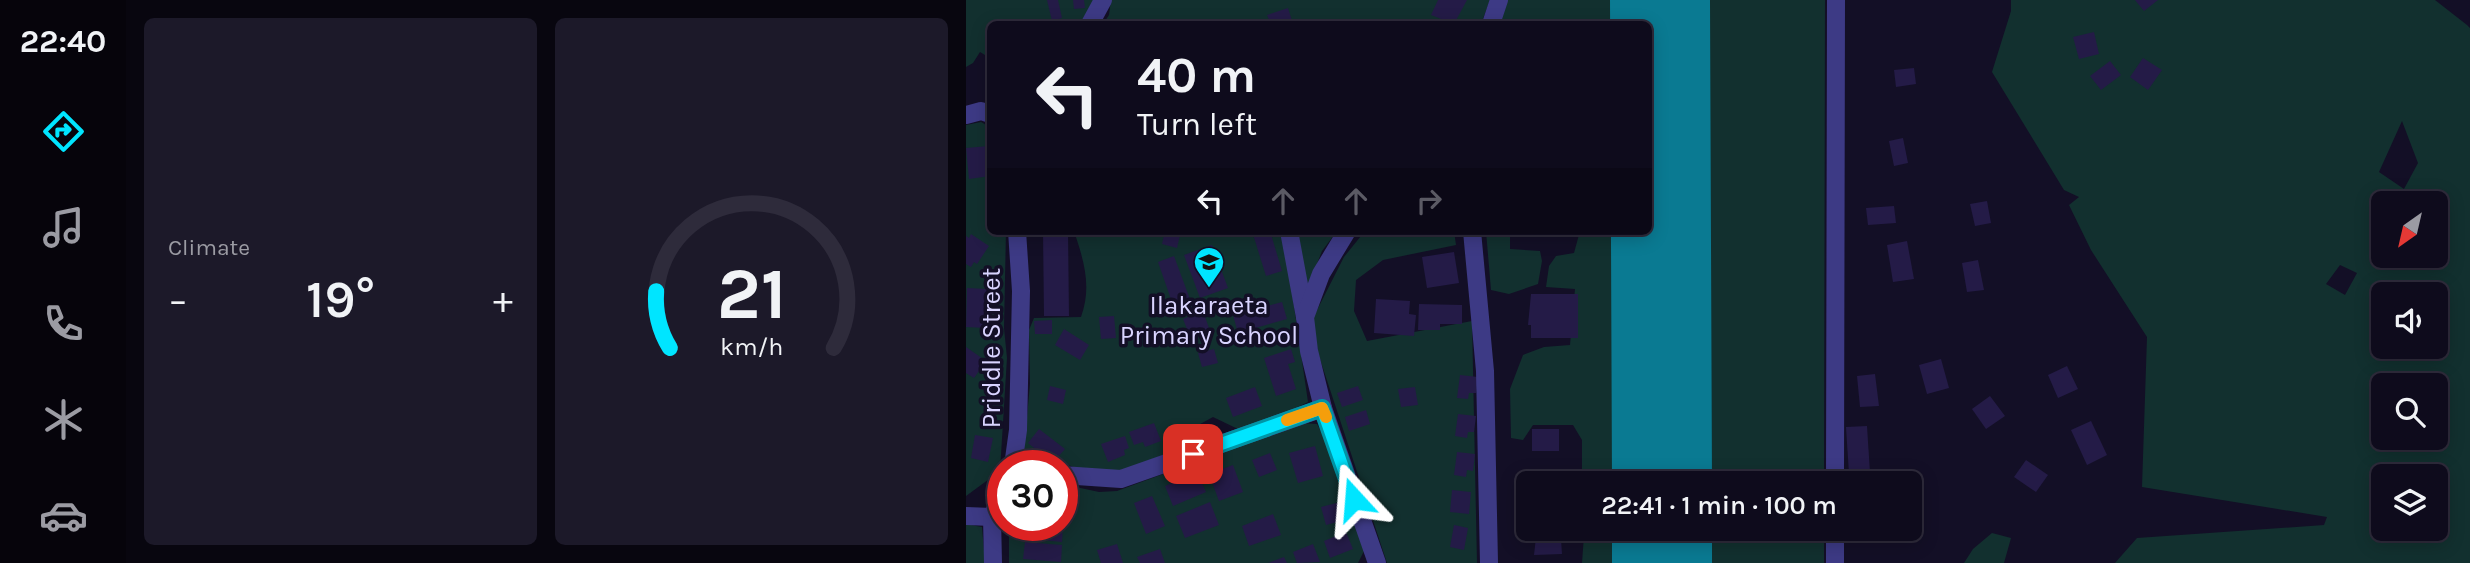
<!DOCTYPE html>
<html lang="en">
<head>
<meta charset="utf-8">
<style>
  body { margin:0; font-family:Karla,sans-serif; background:#1c1929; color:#f1f3f6; height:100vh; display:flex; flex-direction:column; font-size:26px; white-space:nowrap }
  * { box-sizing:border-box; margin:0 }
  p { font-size:23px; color:#9b9ba3 }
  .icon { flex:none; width:38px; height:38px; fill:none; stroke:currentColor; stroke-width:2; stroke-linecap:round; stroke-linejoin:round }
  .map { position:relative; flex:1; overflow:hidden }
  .sheet { display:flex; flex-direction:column; gap:18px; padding:18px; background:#08060f; width:840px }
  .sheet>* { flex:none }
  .banner { position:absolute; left:21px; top:21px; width:665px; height:214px; border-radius:10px; box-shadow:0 4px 18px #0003,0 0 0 2px #2e2b3b; background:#0e0b1c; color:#f1f3f6; overflow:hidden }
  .needle { width:46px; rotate:214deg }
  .controls { position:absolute; left:1405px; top:191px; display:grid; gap:14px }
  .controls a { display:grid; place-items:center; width:77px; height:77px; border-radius:10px; background:#0e0b1c; box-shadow:0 4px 18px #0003,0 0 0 2px #2e2b3b; font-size:35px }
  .speed { position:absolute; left:21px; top:450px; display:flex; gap:14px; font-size:35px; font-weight:700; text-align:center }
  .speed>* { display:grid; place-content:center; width:91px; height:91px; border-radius:50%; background:#0e0b1c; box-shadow:0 4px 18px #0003,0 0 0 2px #2e2b3b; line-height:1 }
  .speed .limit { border:10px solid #d22; background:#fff; color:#111 }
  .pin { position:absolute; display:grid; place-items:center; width:60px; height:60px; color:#fff; margin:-30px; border-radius:14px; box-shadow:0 4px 10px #0006 }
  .me { position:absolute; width:77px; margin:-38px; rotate:341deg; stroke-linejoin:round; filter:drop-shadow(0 0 5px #0008) }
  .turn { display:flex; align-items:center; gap:24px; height:147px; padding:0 35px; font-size:32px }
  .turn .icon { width:91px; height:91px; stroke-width:2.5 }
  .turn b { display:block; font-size:49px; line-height:60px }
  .lanes { display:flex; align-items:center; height:66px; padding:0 35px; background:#0003; justify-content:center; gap:35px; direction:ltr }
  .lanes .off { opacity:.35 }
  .big { font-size:52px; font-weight:600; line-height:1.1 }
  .sheet .widget { flex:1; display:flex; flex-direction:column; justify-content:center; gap:10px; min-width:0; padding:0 24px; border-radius:10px; background:#1c1929 }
  .sheet .dial { align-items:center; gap:0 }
  .dial svg { height:182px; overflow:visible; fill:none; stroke:#2e2b3b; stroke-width:7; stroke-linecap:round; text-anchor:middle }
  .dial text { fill:#f1f3f6; stroke:none }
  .heat { display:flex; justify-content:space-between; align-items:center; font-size:38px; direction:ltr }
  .sheet .tiles { flex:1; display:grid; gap:18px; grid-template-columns:repeat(2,1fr) }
  .trip { position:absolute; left:550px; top:471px; width:406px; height:70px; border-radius:10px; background:#0e0b1c; box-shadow:0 4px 18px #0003,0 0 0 2px #2e2b3b; font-weight:600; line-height:70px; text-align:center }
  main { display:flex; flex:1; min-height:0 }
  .dock { display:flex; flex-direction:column; width:126px; justify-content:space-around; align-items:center; background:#06040b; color:#9b9ba3 }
  .dock .icon { width:49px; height:49px }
  .dock .current { color:#00e5ff }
  .dock b { font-size:32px; color:#f1f3f6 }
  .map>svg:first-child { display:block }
  .green { fill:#12302f; fill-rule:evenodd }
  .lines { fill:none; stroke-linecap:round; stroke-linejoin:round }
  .taxiway { stroke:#0a7a92; stroke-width:40 }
  .runway { stroke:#0a7a92; stroke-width:100 }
  .building { fill:#241b47 }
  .minor { stroke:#3d3a85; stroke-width:18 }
  .route-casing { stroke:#0095a6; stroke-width:18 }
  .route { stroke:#00e5ff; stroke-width:12 }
  .slow { stroke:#f59e0b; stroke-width:12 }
  .labels { text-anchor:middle; stroke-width:7; stroke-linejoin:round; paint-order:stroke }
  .poi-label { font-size:26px; fill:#d9d4ff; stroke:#130f26 }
  .street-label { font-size:26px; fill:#d9d4ff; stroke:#130f26 }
</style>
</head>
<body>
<main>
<nav class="dock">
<b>22:40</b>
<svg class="icon current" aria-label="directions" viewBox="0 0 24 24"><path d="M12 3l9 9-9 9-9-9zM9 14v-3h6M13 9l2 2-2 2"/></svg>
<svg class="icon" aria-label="music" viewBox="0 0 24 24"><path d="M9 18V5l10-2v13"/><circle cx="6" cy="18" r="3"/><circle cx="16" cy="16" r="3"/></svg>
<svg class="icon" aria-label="phone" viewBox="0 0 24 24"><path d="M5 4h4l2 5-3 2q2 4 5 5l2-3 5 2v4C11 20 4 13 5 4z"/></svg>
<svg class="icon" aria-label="climate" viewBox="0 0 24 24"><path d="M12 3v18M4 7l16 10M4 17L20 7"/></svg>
<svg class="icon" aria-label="car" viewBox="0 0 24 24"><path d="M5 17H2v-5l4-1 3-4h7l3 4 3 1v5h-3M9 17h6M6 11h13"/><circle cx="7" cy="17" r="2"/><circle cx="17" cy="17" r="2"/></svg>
</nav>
<section class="sheet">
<div class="tiles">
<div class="widget"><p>Climate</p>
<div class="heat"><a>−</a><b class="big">19°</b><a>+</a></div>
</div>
<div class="widget dial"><svg viewBox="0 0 100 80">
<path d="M14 69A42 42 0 1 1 86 69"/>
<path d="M14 69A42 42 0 0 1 8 44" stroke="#00e5ff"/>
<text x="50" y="56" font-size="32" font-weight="700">21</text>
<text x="50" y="72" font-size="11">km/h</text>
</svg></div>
</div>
</section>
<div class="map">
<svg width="1504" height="563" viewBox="0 0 1504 563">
  <rect width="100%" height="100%" fill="#130f26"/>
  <g class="green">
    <polygon points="0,0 130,0 119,24 24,24 24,58 14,52 7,63 0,67"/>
    <polygon points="145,0 524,0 515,24 137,24 143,15"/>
    <polygon points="541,0 682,0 682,24 533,24"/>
    <polygon points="710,0 859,0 858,483 713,483 714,91"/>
    <path d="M1045,0H1469L1501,25L1504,28V563H1149L1171,538L1358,525L1361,517L1176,487L1181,337L1125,250L1103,205L1113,197L1098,190L1026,72L1045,11ZM1436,121L1452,163L1438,189L1413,172ZM1418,203H1470V256H1418ZM1374,265L1391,273L1379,295L1360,284ZM1418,294H1470V346H1418ZM1418,385H1470V438H1418ZM1418,476H1470V528H1418Z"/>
    <polygon points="15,122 24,127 24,231 40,231 38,328 41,358 34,471 0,496 0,125"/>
    <path d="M108,231H317L342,402L301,422L272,429L247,417L225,429L220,449L166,471L128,474L58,450L64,384L63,330L68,318L115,317C126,287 118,261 108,231Z"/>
    <polygon points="329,231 371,231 356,251 341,289"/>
    <polygon points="399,231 488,231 490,245 417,260 390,280 388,311 401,341 506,321 511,563 421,563 352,353 347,318 378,257"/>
    <polygon points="520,231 544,231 544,249 574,251 576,261 572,284 543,294 525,290"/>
    <polygon points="614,231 680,231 680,483 616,483 616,440 607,425 567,425 557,440 545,438 544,389 557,355 578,347 604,345 609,289 580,287 583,266 590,256 608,253"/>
    <polygon points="335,423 351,424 367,453 400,547 392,563 43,563 43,525 96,525 96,484 133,492 151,491"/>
    <polygon points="0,524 16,527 19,563 0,563"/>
    <polygon points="615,529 680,529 680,563 616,563 618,535"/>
    <rect x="713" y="529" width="145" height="34"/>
    <polygon points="1026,533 1045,538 1038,563 998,563 1007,549"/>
  </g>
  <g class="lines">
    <polyline class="taxiway" points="682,166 694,165"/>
    <g class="runway">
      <polyline points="694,0 696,483"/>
      <polyline points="696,528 696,563"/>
    </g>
  </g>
  <g class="building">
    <polygon points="81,0 92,0 96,18 86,21"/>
    <polygon points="107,0 118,0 119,8 108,9"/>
    <polygon points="472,0 501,0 488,24 465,15"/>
    <polygon points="1169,0 1192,0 1178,11"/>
    <polygon points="322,8 327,24 305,24 301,15"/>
    <polygon points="300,19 301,24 288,24 287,22"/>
    <polygon points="1128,32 1133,54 1113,59 1107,37"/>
    <polygon points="1177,58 1196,70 1182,90 1164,77"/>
    <polygon points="1144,61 1155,75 1135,90 1124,76"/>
    <polygon points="948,68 950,84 930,87 928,70"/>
    <polygon points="937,138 942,163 928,166 923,141"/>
    <polygon points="23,146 24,176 3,179 0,148"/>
    <polygon points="1021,201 1025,223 1009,226 1004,204"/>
    <polygon points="928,206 930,223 902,225 900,208"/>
    <polygon points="77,231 102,231 103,316 78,316"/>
    <polygon points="111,231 128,231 129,234 111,236"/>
    <polygon points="199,231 215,231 211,248 196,244"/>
    <polygon points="286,231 304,231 316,271 300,276"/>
    <polygon points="5,234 23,246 11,264 8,262 5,267 0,264 0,236 3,238"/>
    <polygon points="941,241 948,279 927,282 921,245"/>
    <polygon points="246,245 262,288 234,298 218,255"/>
    <polygon points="488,252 493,283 461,288 456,257"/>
    <polygon points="208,256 225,302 208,308 192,262"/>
    <polygon points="1012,260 1018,290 1001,292 996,263"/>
    <polygon points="1,288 21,289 20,328 0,327"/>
    <polygon points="565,294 612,294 612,338 565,338 565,325 562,325"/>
    <polygon points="410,299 444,301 443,314 450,315 448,336 408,333"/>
    <polygon points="316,302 321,319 272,333 267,315"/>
    <polygon points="453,304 496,305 496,324 474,324 474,330 452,330"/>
    <polygon points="237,311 244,331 225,339 217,319"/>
    <polygon points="148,316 150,338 135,339 133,317"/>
    <polygon points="86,320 86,334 69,334 68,321"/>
    <polygon points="98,329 123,345 114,360 89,345"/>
    <polygon points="0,347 20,361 8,378 0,373"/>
    <polygon points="248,349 252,363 236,367 232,353"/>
    <polygon points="325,349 329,362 322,364 330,389 310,396 298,358"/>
    <polygon points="975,359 983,388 961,394 953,365"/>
    <polygon points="1101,366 1112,389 1092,398 1082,375"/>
    <polygon points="909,374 913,406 894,407 891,376"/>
    <polygon points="494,375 512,377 510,393 503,393 502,399 491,398"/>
    <polygon points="84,386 100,390 97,404 81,400"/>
    <polygon points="392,386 397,400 376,407 371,393"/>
    <polygon points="289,387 296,406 267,417 260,398"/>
    <polygon points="449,387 452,405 435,407 432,389"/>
    <polygon points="1024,396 1039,416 1020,429 1006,409"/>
    <polygon points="400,410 404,424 383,431 379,417"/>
    <polygon points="492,414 510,416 508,432 502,432 501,438 489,436"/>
    <polygon points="1125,421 1141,455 1121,465 1105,430"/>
    <polygon points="188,423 195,441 179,447 177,442 168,445 163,432"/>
    <polygon points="901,426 904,473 883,474 880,427"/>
    <polygon points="73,429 99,449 90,459 81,452 78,456 62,443"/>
    <rect x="566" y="429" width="27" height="22"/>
    <polygon points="9,435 27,438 22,462 5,458"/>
    <polygon points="159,436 163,448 158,450 159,455 142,462 135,444"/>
    <polygon points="349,446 357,476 332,483 323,453"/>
    <polygon points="491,452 509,454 507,471 501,470 500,477 488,475"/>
    <polygon points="304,453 311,470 293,477 286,460"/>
    <polygon points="1060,460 1082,475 1070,492 1048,477"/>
    <polygon points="267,465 277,492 253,501 243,474"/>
    <polygon points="231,472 240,492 207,506 199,486"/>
    <rect x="567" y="476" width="23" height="7"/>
    <polygon points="486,490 505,492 503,514 484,512"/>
    <polygon points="186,496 199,526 180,534 168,503"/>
    <polygon points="378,501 383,519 360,525 355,507"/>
    <polygon points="244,502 253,525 219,538 210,516"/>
    <polygon points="307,514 315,535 283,546 276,526"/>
    <polygon points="76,525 97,525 96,542 74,540"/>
    <polygon points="488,525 502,528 498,550 484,547"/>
    <polygon points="571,528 589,528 589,539 595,539 596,554 568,555"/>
    <rect x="885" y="528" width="33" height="7"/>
    <polygon points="380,532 387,549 364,558 358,541"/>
    <polygon points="59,542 96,545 95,562 57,559"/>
    <polygon points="151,544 157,563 135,563 131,550"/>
    <polygon points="347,544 354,562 331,563 327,552"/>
    <polygon points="194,549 199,563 174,563 171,557"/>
    <polygon points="318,557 321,563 302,563"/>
  </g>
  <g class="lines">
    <g class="minor">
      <polyline points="124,24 137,0"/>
      <polyline points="525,24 533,0"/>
      <polyline points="0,115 15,111 24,114"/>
      <polyline points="323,231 339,317"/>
      <polyline points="381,231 355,274 339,317 343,351 357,408 411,563"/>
      <polyline points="506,231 519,371 523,563"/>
      <polyline points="47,466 52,430 55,291 51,231"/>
      <polyline points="96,475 155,479 357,408"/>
      <polyline points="869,483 870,0"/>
      <polyline points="0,516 26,517"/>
      <polyline points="27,563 26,517 37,491"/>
      <polyline points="869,563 869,528"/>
    </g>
  </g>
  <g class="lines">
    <g class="route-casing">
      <polyline id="route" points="227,454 356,408 388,499"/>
    </g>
    <use href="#route" class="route"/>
    <polyline class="slow" points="321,420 356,408 360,417"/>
  </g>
  <defs>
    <g id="school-pin" transform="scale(1.575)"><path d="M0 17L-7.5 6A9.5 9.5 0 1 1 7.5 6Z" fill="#00e5ff" stroke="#130f26"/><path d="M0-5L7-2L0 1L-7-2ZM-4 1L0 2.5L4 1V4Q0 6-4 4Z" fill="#111"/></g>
  </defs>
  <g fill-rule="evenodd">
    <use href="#school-pin" x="243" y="262"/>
  </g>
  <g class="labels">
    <g class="poi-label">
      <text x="243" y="314">Ilakaraeta<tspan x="243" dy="30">Primary School</tspan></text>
    </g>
    <g class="street-label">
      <text transform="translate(25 348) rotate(-90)" y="9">Priddle Street</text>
    </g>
  </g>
</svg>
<div class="controls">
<a><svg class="needle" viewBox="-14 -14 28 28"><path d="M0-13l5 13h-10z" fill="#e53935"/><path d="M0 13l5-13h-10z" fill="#9b9ba3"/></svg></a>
<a><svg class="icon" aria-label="sound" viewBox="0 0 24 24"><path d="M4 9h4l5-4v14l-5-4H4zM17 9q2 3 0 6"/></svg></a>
<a><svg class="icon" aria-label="search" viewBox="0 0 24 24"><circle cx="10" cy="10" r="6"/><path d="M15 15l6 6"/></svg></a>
<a><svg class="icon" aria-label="layers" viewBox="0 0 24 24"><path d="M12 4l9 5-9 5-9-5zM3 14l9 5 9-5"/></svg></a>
</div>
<div class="speed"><div class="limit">30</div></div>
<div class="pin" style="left:227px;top:454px;background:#d93025"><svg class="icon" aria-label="arrive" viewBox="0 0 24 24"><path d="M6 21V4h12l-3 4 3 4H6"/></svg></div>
<svg class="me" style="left:388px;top:499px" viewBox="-20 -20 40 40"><path d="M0-17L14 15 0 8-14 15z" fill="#00e5ff" stroke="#fff" stroke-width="4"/></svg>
<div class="trip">22:41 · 1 min · 100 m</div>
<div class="banner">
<div class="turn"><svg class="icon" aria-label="left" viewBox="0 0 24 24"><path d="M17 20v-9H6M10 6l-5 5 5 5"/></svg><div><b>40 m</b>Turn left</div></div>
<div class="lanes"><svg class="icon" aria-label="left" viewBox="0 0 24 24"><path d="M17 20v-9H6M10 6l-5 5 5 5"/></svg><svg class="icon off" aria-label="ahead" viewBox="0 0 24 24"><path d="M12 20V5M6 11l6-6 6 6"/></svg><svg class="icon off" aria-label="ahead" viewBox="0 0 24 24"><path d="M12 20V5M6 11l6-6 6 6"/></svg><svg class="icon off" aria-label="right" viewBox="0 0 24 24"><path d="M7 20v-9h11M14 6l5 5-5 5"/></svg></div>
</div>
</div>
</main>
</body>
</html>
